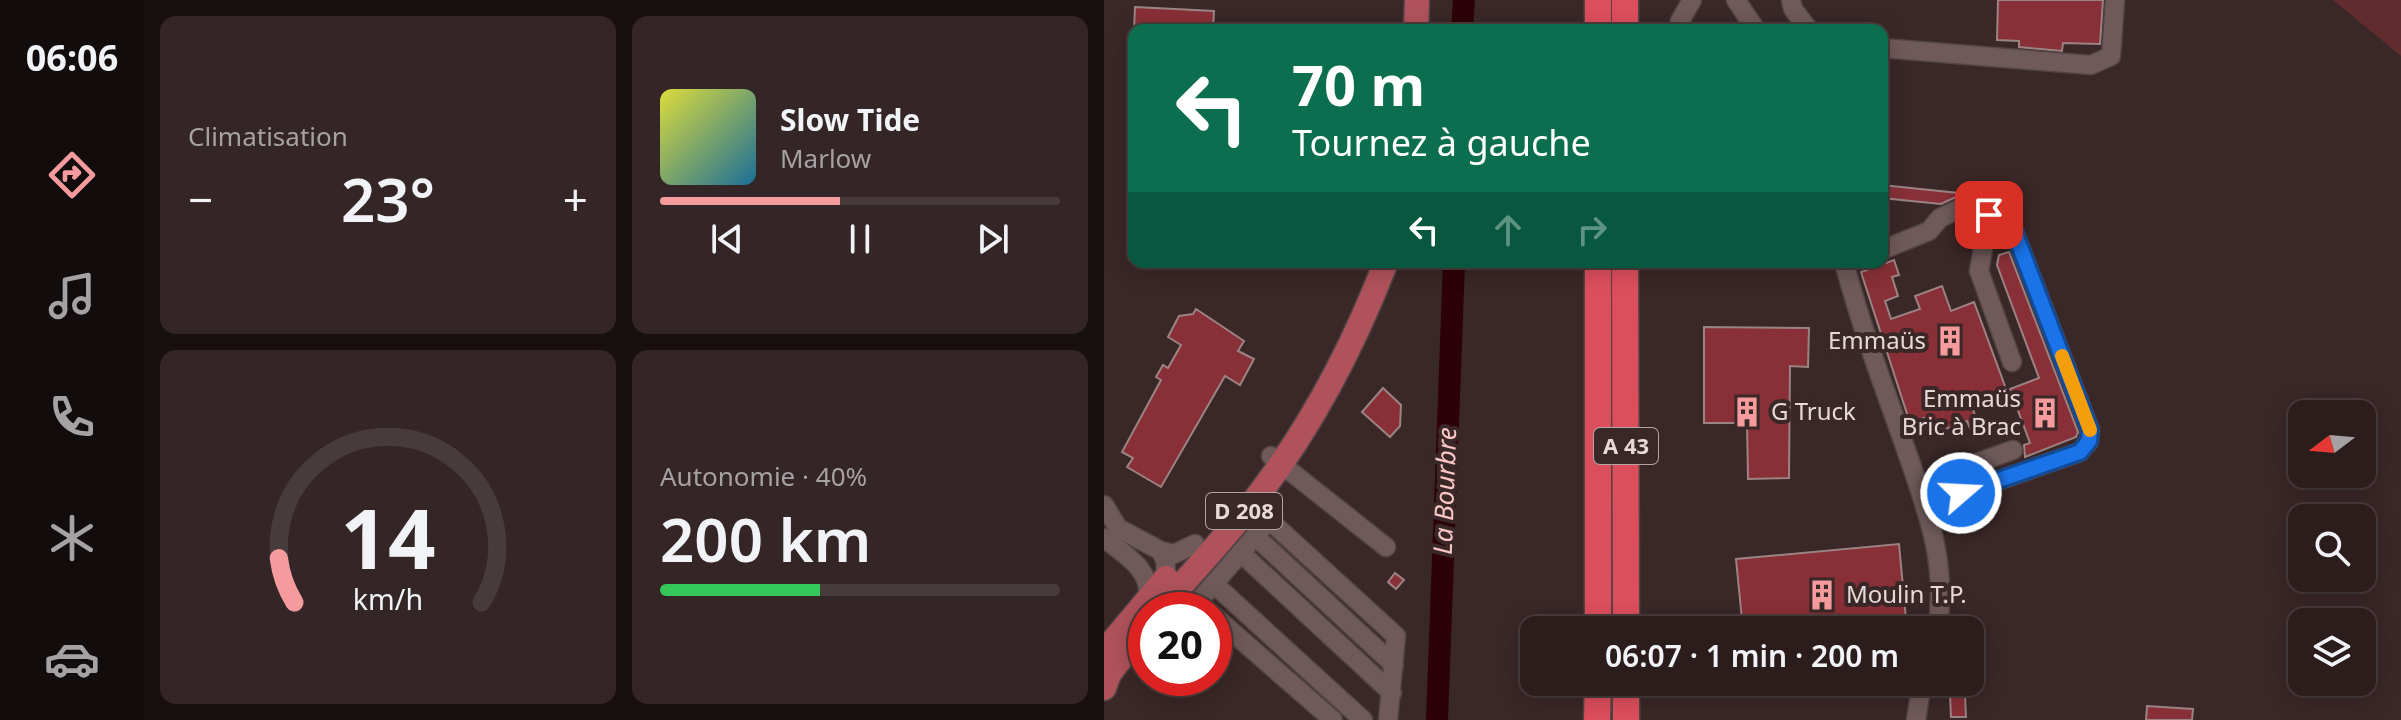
<!DOCTYPE html>
<html lang="fr">
<head>
<meta charset="utf-8">
<style>
  body { margin:0; font-family:"Noto Sans",sans-serif; background:#342626; color:#f1f3f6; height:100vh; display:flex; flex-direction:column; font-size:30px; white-space:nowrap }
  * { box-sizing:border-box; margin:0 }
  p { font-size:26px; color:#a6a2a4 }
  .icon { flex:none; width:44px; height:44px; fill:none; stroke:currentColor; stroke-width:2; stroke-linecap:round; stroke-linejoin:round }
  .map { position:relative; flex:1; overflow:hidden }
  .panel { display:flex; flex-direction:column; gap:16px; padding:16px; background:#181010; width:960px }
  .panel>* { flex:none }
  .hud { position:absolute; left:24px; top:24px; width:760px; height:244px; border-radius:16px; box-shadow:0 4px 20px #0003,0 0 0 2px #483b3b; background:#0b6e4f; color:#fff; overflow:hidden }
  .needle { width:52px; rotate:254deg }
  .controls { position:absolute; left:1184px; top:400px; display:grid; gap:16px }
  .controls a { display:grid; place-items:center; width:88px; height:88px; border-radius:16px; background:#2c1d1d; box-shadow:0 4px 20px #0003,0 0 0 2px #483b3b; font-size:40px }
  .speed { position:absolute; left:24px; top:592px; display:flex; gap:16px; font-size:40px; font-weight:700; text-align:center }
  .speed>* { display:grid; place-content:center; width:104px; height:104px; border-radius:50%; background:#2c1d1d; box-shadow:0 4px 20px #0003,0 0 0 2px #483b3b; line-height:1 }
  .speed .limit { border:12px solid #d22; background:#fff; color:#111 }
  .pin { position:absolute; display:grid; place-items:center; width:68px; height:68px; color:#fff; margin:-34px; border-radius:16px; box-shadow:0 4px 12px #0006 }
  .me { position:absolute; width:88px; margin:-44px; rotate:71deg; stroke-linejoin:round; filter:drop-shadow(0 0 6px #0008) }
  .turn { display:flex; align-items:center; gap:28px; height:168px; padding:0 32px; font-size:36px }
  .turn .icon { width:104px; height:104px; stroke-width:2.5 }
  .turn b { display:block; font-size:56px; line-height:68px }
  .lanes { display:flex; align-items:center; height:76px; padding:0 32px; background:#0003; justify-content:center; gap:40px; direction:ltr }
  .lanes .off { opacity:.35 }
  .big { font-size:60px; font-weight:600; line-height:1.1 }
  .panel .card { flex:1; display:flex; flex-direction:column; justify-content:center; gap:12px; min-width:0; padding:0 28px; border-radius:16px; background:#342626 }
  .panel .dial { align-items:center; gap:0 }
  .dial svg { height:208px; overflow:visible; fill:none; stroke:#483b3b; stroke-width:7; stroke-linecap:round; text-anchor:middle }
  .dial text { fill:#f1f3f6; stroke:none }
  .song { display:flex; align-items:center; gap:24px }
  .cover { width:96px; height:96px; border-radius:12px; background:linear-gradient(135deg,hsl(60 70% 55%),hsl(200 70% 35%)) }
  .played { height:8px; border-radius:4px; background:linear-gradient(90deg,#f59b9d 45%,#483b3b 45%) }
  .keys { display:flex; justify-content:space-around; direction:ltr }
  .heat { display:flex; justify-content:space-between; align-items:center; font-size:44px; direction:ltr }
  .charge { height:12px; border-radius:6px; background:linear-gradient(90deg,#34c759 40%,#483b3b 0) }
  .panel .tiles { flex:1; display:grid; gap:16px; grid-template-columns:repeat(2,1fr) }
  .trip { position:absolute; left:416px; top:616px; width:464px; height:80px; border-radius:16px; background:#2c1d1d; box-shadow:0 4px 20px #0003,0 0 0 2px #483b3b; font-weight:600; line-height:80px; text-align:center }
  main { display:flex; flex:1; min-height:0 }
  .dock { display:flex; flex-direction:column; width:144px; justify-content:space-around; align-items:center; background:#120c0c; color:#a6a2a4 }
  .dock .icon { width:56px; height:56px }
  .dock .current { color:#f59b9d }
  .dock b { font-size:36px; color:#f1f3f6 }
  .map>svg:first-child { display:block }
  .green { fill:#622c2f }
  .water { fill:#2c0107; stroke:#644246; stroke-width:2 }
  .lines { fill:none; stroke-linecap:round; stroke-linejoin:round }
  .river { stroke:#2c0107; stroke-width:22 }
  .building { fill:#882f37; stroke:#9b8383; stroke-width:2 }
  .minor-casing { stroke:#534444; stroke-width:21 }
  .major-casing { stroke:#534444; stroke-width:27 }
  .highway-casing { stroke:#534444; stroke-width:29 }
  .minor { stroke:#6f5959; stroke-width:18 }
  .major { stroke:#b0525b; stroke-width:24 }
  .highway { stroke:#dc4e5c; stroke-width:26 }
  .route-casing { stroke:#114b97; stroke-width:20 }
  .route { stroke:#1a73e8; stroke-width:14 }
  .slow { stroke:#f59e0b; stroke-width:14 }
  .labels { text-anchor:middle; stroke-width:8; stroke-linejoin:round; paint-order:stroke }
  .shield { fill:#3a2727; stroke:#b2a4a3; stroke-width:2 }
  .shield-label { font-size:22px; font-weight:bold; fill:#e6d9d8 }
  .poi-label { font-size:24px; fill:#e6d9d8; stroke:#3a2727; text-anchor:end }
  .water-label { font-size:26px; font-style:italic; fill:#fac6c6; stroke:#3a2727 }
</style>
</head>
<body>
<main>
<nav class="dock">
<b>06:06</b>
<svg class="icon current" aria-label="directions" viewBox="0 0 24 24"><path d="M12 3l9 9-9 9-9-9zM9 14v-3h6M13 9l2 2-2 2"/></svg>
<svg class="icon" aria-label="music" viewBox="0 0 24 24"><path d="M9 18V5l10-2v13"/><circle cx="6" cy="18" r="3"/><circle cx="16" cy="16" r="3"/></svg>
<svg class="icon" aria-label="phone" viewBox="0 0 24 24"><path d="M5 4h4l2 5-3 2q2 4 5 5l2-3 5 2v4C11 20 4 13 5 4z"/></svg>
<svg class="icon" aria-label="climate" viewBox="0 0 24 24"><path d="M12 3v18M4 7l16 10M4 17L20 7"/></svg>
<svg class="icon" aria-label="car" viewBox="0 0 24 24"><path d="M5 17H2v-5l4-1 3-4h7l3 4 3 1v5h-3M9 17h6M6 11h13"/><circle cx="7" cy="17" r="2"/><circle cx="17" cy="17" r="2"/></svg>
</nav>
<section class="panel">
<div class="tiles">
<div class="card"><p>Climatisation</p>
<div class="heat"><a>−</a><b class="big">23°</b><a>+</a></div>
</div>
<div class="card">
<div class="song"><i class="cover"></i><div><b>Slow Tide</b><p>Marlow</p></div></div>
<div class="played"></div>
<div class="keys"><svg class="icon" aria-label="previous" viewBox="0 0 24 24"><path d="M18 5L8 12l10 7zM5 5v14"/></svg><svg class="icon" aria-label="pause" viewBox="0 0 24 24"><path d="M8 5v14M16 5v14"/></svg><svg class="icon" aria-label="next" viewBox="0 0 24 24"><path d="M6 5l10 7-10 7zM19 5v14"/></svg></div>
</div>
<div class="card dial"><svg viewBox="0 0 100 80">
<path d="M14 69A42 42 0 1 1 86 69"/>
<path d="M14 69A42 42 0 0 1 8 52" stroke="#f59b9d"/>
<text x="50" y="56" font-size="32" font-weight="700">14</text>
<text x="50" y="72" font-size="11">km/h</text>
</svg></div>
<div class="card"><p>Autonomie · 40%</p><b class="big">200 km</b><div class="charge"></div></div>
</div>
</section>
<div class="map">
<svg width="1297" height="720" viewBox="0 0 1297 720">
  <rect width="100%" height="100%" fill="#3a2727"/>
  <polygon class="green" points="1229,0 1297,0 1297,56"/>
  <polygon class="water" points="1198,638 1198,682 1221,682 1222,689 1192,689"/>
  <g class="lines">
    <g class="river">
      <polyline points="358,30 360,0"/>
      <polyline points="333,720 350,262"/>
    </g>
  </g>
  <g class="building">
    <polygon points="894,0 999,0 996,44 959,43 958,51 915,47 915,41 893,40"/>
    <polygon points="31,7 110,11 109,30 30,30"/>
    <polygon points="778,185 854,193 854,196 837,204 778,198"/>
    <polygon points="905,252 974,432 972,437 921,457 920,445 926,443 906,389 935,378 893,265 895,255"/>
    <polygon points="790,260 795,275 788,277 794,296 781,301 787,319 816,309 811,296 838,286 847,311 870,302 905,397 869,410 879,435 870,438 863,421 828,434 820,418 806,423 757,272"/>
    <polygon points="92,309 140,341 134,351 150,359 136,385 121,376 57,487 23,467 29,458 18,452 57,380 52,377 59,365 64,368 77,345 64,337 75,316 89,314"/>
    <polygon points="600,327 705,328 704,367 686,366 685,478 644,479 643,423 600,423"/>
    <polygon points="279,388 297,405 296,426 286,437 258,412"/>
    <polygon points="795,544 803,630 639,630 632,559"/>
    <polygon points="291,573 300,580 292,589 284,582"/>
    <polygon points="861,694 862,717 847,717 846,695"/>
    <polygon points="1043,706 1089,709 1088,720 1042,720"/>
  </g>
  <g class="lines">
    <g class="minor-casing">
      <g id="minor">
        <polyline points="632,0 652,30"/>
        <polyline points="687,0 689,9 705,30"/>
        <polyline points="577,30 576,21 588,0"/>
        <polyline points="778,48 987,65 1007,56 1011,0"/>
        <polyline points="885,215 875,271 908,362"/>
        <polyline points="778,250 825,231 836,218 859,207 908,226 986,430 985,441 976,452 821,506"/>
        <path d="M740,262C756,323 778,382 799,441C821,505 845,562 833,630"/>
        <polyline points="167,456 282,547"/>
        <polyline points="857,493 867,465 909,450"/>
        <polyline points="0,505 14,528 57,551 62,563 60,591"/>
        <polyline points="151,536 290,665"/>
        <path d="M0,538C21,555 48,569 44,599"/>
        <polyline points="57,551 70,554 91,544"/>
        <polyline points="137,553 288,693"/>
        <polyline points="110,584 259,720"/>
        <polyline points="103,610 94,602 165,520 292,636 284,720"/>
        <polyline points="110,616 229,720"/>
        <polyline points="812,720 818,682"/>
      </g>
    </g>
    <g class="major-casing">
      <g id="major">
        <polyline points="312,30 313,0"/>
        <path d="M56,610C89,571 125,534 156,493C208,425 251,342 282,262"/>
        <polyline points="0,652 62,578"/>
        <polyline points="0,688 5,674 31,640"/>
      </g>
    </g>
    <g class="highway-casing">
      <g id="highway">
        <polyline points="494,30 494,0"/>
        <polyline points="521,30 521,0"/>
        <polyline points="521,262 522,630"/>
        <polyline points="494,630 494,262"/>
        <polyline points="522,682 522,720"/>
        <polyline points="493,720 494,682"/>
      </g>
    </g>
    <use href="#minor" class="minor"/>
    <use href="#major" class="major"/>
    <use href="#highway" class="highway"/>
  </g>
  <g class="lines">
    <g class="route-casing">
      <polyline id="route" points="857,493 976,452 985,441 986,430 908,226 885,215"/>
    </g>
    <use href="#route" class="route"/>
    <polyline class="slow" points="958,356 986,430"/>
  </g>
  <defs>
    <g id="building-bare" transform="scale(2.4)"><path d="M-4-6H4V6H1V3H-1V6H-4ZM-2.5-4.3h1.7v1.8h-1.7ZM.8-4.3h1.7v1.8H.8ZM-2.5-1h1.7V.8h-1.7ZM.8-1h1.7V.8H.8Z" fill="#f59b9d" stroke="#3a2727" stroke-width="2.5" paint-order="stroke"/></g>
  </defs>
  <g fill-rule="evenodd">
    <use href="#building-bare" x="846" y="341"/>
    <use href="#building-bare" x="643" y="412"/>
    <use href="#building-bare" x="941" y="413"/>
    <use href="#building-bare" x="718" y="595"/>
  </g>
  <g class="labels">
    <g class="shield">
      <rect x="490" y="428" width="64" height="36" rx="6"/>
      <rect x="102" y="493" width="76" height="36" rx="6"/>
    </g>
    <g class="shield-label">
      <text x="522" y="454">A 43</text>
      <text x="140" y="519">D 208</text>
    </g>
    <g class="poi-label">
      <text x="822" y="349">Emmaüs</text>
      <text x="917" y="407">Emmaüs<tspan x="917" dy="28">Bric à Brac</tspan></text>
      <text x="667" y="420" text-anchor="start">G Truck</text>
      <text x="742" y="603" text-anchor="start">Moulin T.P.</text>
    </g>
    <g class="water-label">
      <text transform="translate(341 491) rotate(-88)" y="9">La Bourbre</text>
    </g>
  </g>
</svg>
<div class="controls">
<a><svg class="needle" viewBox="-14 -14 28 28"><path d="M0-13l5 13h-10z" fill="#e53935"/><path d="M0 13l5-13h-10z" fill="#a6a2a4"/></svg></a>
<a><svg class="icon" aria-label="search" viewBox="0 0 24 24"><circle cx="10" cy="10" r="6"/><path d="M15 15l6 6"/></svg></a>
<a><svg class="icon" aria-label="layers" viewBox="0 0 24 24"><path d="M12 4l9 5-9 5-9-5zM3 14l9 5 9-5"/></svg></a>
</div>
<div class="speed"><div class="limit">20</div></div>
<div class="pin" style="left:885px;top:215px;background:#d93025"><svg class="icon" aria-label="arrive" viewBox="0 0 24 24"><path d="M6 21V4h12l-3 4 3 4H6"/></svg></div>
<svg class="me" style="left:857px;top:493px" viewBox="-20 -20 40 40"><circle r="17" fill="#1a73e8" stroke="#fff" stroke-width="3"/><path d="M0-11L8 9 0 5-8 9z" fill="#fff"/></svg>
<div class="trip">06:07 · 1 min · 200 m</div>
<div class="hud">
<div class="turn"><svg class="icon" aria-label="left" viewBox="0 0 24 24"><path d="M17 20v-9H6M10 6l-5 5 5 5"/></svg><div><b>70 m</b>Tournez à gauche</div></div>
<div class="lanes"><svg class="icon" aria-label="left" viewBox="0 0 24 24"><path d="M17 20v-9H6M10 6l-5 5 5 5"/></svg><svg class="icon off" aria-label="ahead" viewBox="0 0 24 24"><path d="M12 20V5M6 11l6-6 6 6"/></svg><svg class="icon off" aria-label="right" viewBox="0 0 24 24"><path d="M7 20v-9h11M14 6l5 5-5 5"/></svg></div>
</div>
</div>
</main>
</body>
</html>
